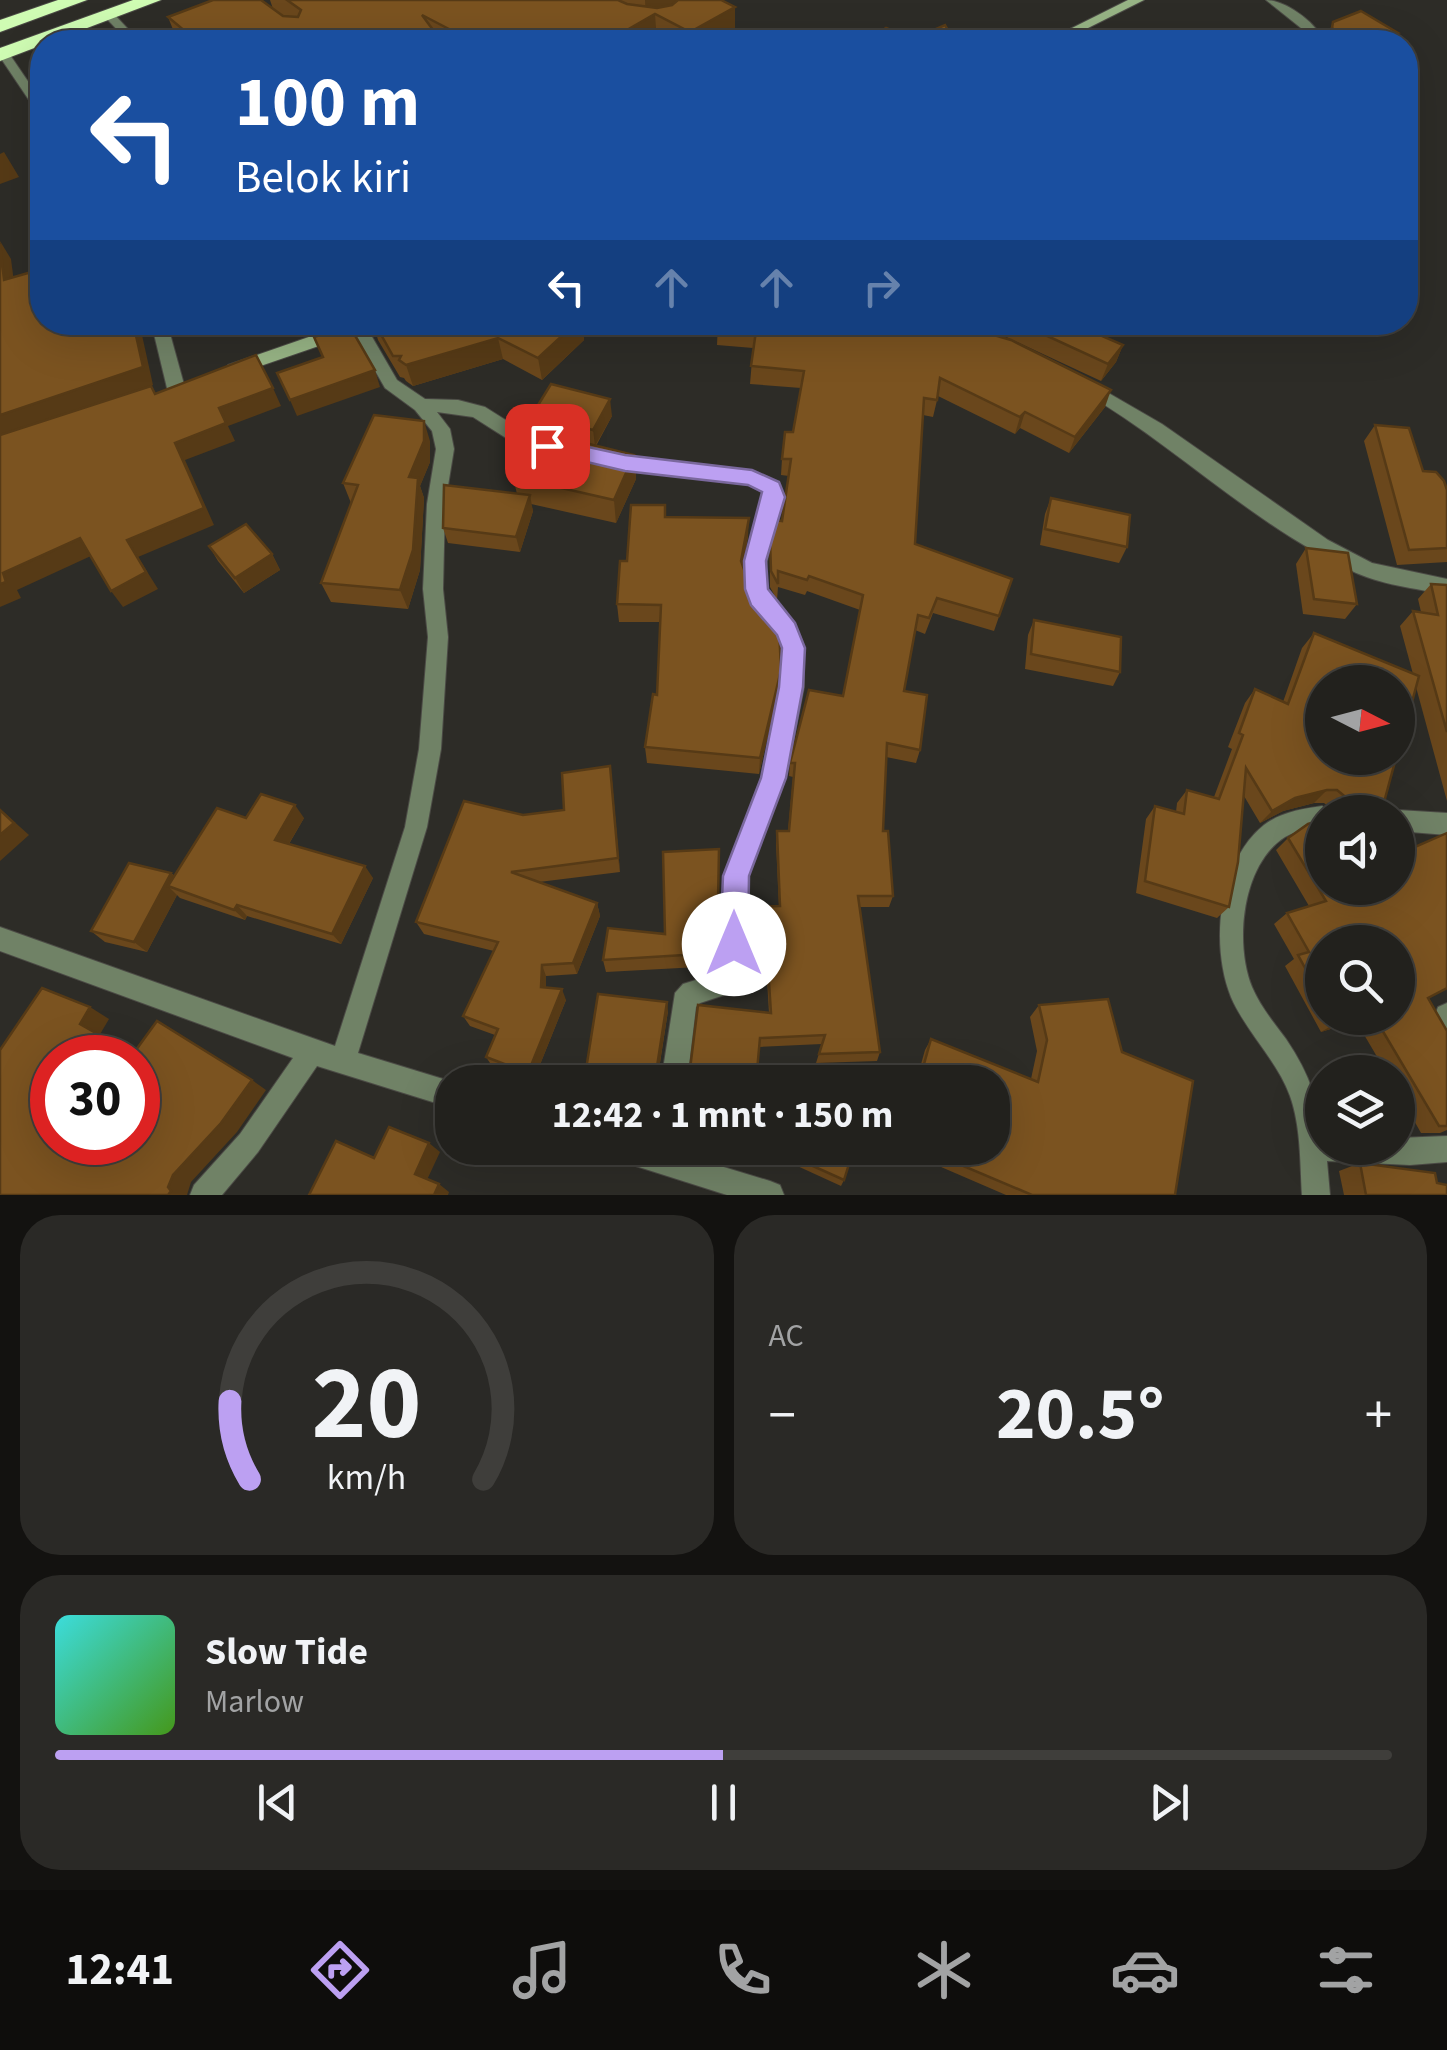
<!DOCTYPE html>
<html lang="id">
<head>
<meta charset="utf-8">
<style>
  body { margin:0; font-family:"Source Sans 3",sans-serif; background:#2a2926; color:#f1f3f6; height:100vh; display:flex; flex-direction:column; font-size:38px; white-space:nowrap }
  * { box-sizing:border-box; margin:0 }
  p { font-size:32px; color:#a2a3a4 }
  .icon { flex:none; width:55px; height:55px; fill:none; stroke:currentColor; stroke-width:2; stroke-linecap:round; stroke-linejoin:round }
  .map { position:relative; height:1195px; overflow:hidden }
  .side { display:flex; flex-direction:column; gap:20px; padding:20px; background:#131210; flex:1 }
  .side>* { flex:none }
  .top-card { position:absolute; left:30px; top:30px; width:1388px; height:305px; border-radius:40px; box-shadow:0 10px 40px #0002,0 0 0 2px #3f3e3b; background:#1a4fa0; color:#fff; overflow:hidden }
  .needle { width:65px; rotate:96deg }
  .buttons { position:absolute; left:1305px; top:665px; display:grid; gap:20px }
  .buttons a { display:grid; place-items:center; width:110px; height:110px; border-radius:50%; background:#22211d; box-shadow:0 10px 40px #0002,0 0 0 2px #3f3e3b; font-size:50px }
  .speed { position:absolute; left:30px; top:1035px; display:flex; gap:20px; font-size:50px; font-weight:700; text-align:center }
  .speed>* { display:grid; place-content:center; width:130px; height:130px; border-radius:50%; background:#22211d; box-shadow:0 10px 40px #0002,0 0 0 2px #3f3e3b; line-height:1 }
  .speed .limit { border:15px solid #d22; background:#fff; color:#111 }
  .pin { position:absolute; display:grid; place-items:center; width:85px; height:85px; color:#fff; margin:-42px; border-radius:20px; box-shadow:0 5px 15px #0006 }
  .me { position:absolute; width:110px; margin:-55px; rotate:0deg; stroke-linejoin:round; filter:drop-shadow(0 0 8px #0008) }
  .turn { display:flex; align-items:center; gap:35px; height:210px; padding:0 40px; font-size:45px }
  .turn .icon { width:130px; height:130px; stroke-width:2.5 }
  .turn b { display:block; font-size:70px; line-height:85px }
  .lanes { display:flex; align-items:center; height:95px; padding:0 40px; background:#0003; justify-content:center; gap:50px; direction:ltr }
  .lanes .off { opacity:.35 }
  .big { font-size:75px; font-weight:700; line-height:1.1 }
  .side .widget { flex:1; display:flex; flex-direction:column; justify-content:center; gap:15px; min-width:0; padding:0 35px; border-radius:40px; background:#2a2926 }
  .side .dial { align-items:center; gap:0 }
  .dial svg { height:260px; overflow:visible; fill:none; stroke:#3f3e3b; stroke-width:7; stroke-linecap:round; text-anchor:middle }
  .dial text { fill:#f1f3f6; stroke:none }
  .song { display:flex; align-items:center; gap:30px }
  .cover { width:120px; height:120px; border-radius:15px; background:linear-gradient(135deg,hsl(180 70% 55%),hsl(100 70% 35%)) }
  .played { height:10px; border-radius:5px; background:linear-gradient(90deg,#bca0f2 50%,#3f3e3b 50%) }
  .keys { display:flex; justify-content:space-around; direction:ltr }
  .heat { display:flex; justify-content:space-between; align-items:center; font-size:55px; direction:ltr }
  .side .tiles { flex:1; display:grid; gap:20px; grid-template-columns:1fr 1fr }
  .widget:last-child { grid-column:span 2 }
  .trip { position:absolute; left:435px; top:1065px; width:575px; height:100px; border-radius:40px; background:#22211d; box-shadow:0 10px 40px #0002,0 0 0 2px #3f3e3b; font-weight:700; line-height:100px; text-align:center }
  .menu { display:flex; height:160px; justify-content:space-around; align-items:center; background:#0e0d0c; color:#a2a3a4 }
  .menu .icon { width:70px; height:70px }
  .menu .active { color:#bca0f2 }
  .menu b { font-size:45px; color:#f1f3f6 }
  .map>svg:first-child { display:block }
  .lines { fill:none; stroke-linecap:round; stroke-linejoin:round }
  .lane-casing { stroke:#4b4a45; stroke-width:2 }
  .street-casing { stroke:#4b4a45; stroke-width:2 }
  .secondary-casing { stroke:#4b4a45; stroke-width:2 }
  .highway-casing { stroke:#4b4a45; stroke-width:2 }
  .lane { fill:#708266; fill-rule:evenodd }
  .street { fill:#708266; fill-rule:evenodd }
  .secondary { fill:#97b485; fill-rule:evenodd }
  .highway { fill:#cffcb3; fill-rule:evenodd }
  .wall { fill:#6a471c; fill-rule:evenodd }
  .shaded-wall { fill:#563a16 }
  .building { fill:#7b5320; stroke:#563a16; stroke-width:2.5; fill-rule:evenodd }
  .route { fill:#bca0f2; stroke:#7a689d; stroke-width:2.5 }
</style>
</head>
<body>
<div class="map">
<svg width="1447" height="1195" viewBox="0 0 1447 1195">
  <rect width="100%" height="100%" fill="#2d2c27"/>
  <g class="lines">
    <g class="lane-casing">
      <g id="lane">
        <path d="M1266,0C1285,0 1319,24 1323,42H1313L1311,36Z"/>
        <polygon points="105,13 113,13 140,42 129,42 105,17"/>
        <polygon points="0,51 8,52 42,102 42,109 35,109 0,57"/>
      </g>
    </g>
    <g class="street-casing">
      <g id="street">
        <polygon points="352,323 364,323 397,380 425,399 458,400 485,407 526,433 560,443 563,448 554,455 514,443 473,417 437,412 450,429 454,449 445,504 443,589 448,637 441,749 427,827 358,1053 453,1082 452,1108 317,1066 258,1152 222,1195 190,1195 194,1185 240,1134 293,1058 0,951 0,927 335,1046 405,827 419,749 428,637 423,589 427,504 436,449 432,431 415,410 385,388 350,327"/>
        <polygon points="161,324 169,330 185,388 176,394 167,388 153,330"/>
        <path d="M1086,380L1162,424L1328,540L1372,563L1447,579V595C1415,588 1380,585 1350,570C1252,524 1174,444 1080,390L1077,386L1080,382Z"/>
        <path d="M612,454L752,471L778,483C789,508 760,554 766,590L800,636L804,651V687L789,762L749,871L746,893L747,962L740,990L700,1003L696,1007L687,1082H661L675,993L683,984L721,972L722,893L726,871L767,762L783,687L782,643L754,607L744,578L748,549L765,497L763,492L749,485L606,466L603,461L606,456Z"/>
        <path d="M1322,806L1331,812H1322V827C1309,829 1297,830 1285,837C1242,864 1234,943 1252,987C1260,1006 1274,1023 1286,1039C1309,1073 1322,1107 1322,1148H1398V1138L1447,1136V1162L1410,1165L1327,1161L1330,1195H1302C1300,1162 1301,1127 1290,1096C1277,1060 1246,1032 1231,997C1210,945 1218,862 1264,825C1281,812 1302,809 1322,806Z"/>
        <polygon points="1398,810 1447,813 1447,835 1398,831 1398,812 1393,812"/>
        <polygon points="1447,1003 1447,1051 1438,1047 1430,1029 1438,1007"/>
        <polygon points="607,1148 661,1148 770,1181 780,1185 784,1195 727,1195 620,1161 611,1157"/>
      </g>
    </g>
    <g class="secondary-casing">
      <g id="secondary">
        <polygon points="1128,0 1144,0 1060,42 1044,42"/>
        <polygon points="352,322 379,322 377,326 240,373 228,373 225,369 228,365"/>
      </g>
    </g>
    <g class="highway-casing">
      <g id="highway">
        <polygon points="58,0 87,0 0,32 0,20"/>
        <polygon points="133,0 161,0 0,61 0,48"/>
      </g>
    </g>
    <use href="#lane" class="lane"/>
    <use href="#street" class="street"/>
    <use href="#secondary" class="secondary"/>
    <use href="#highway" class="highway"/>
  </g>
  <g class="wall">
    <polygon points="270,0 721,0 735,36 723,42 178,42 168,17 273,9"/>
    <polygon points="1333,22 1393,42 1325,42"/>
    <polygon points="373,322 454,322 456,326 460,322 582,322 584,340 542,380 503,359 413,386 406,381 404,378 400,377 378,340"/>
    <polygon points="718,322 1105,407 1069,453 1020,428 1015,434 938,396 933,417 923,415 915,544 1012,579 994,631 933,613 925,634 915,630 904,691 920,750 916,763 886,757 883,831 893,896 889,907 860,907 880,1052 877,1061 816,1063 822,1044 759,1047 756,1082 584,1082 668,1011 658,1076 659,1078 689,1077 769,1013 766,963 750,964 750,918 779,906 776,844 777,831 788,831 793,777 789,776 790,763 843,696 860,610 807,591 805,595 778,587 777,600 770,587 770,540 782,521 789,476 781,475 782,459 793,432 801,388 750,384 753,348 717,345"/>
    <polygon points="955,322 1104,322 1105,337 1123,345 1116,362 1101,381 1000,334"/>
    <polygon points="532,415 612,416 596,446 634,455 636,479 616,523 531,504 533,511 520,552 448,543 443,528 517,494 513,477 536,432 535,432"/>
    <polygon points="1375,425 1423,471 1447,490 1447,562 1397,565 1364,441"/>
    <polygon points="430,441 430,462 420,486 424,498 420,570 408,609 331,602 321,583 351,503 343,483"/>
    <polygon points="1051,498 1127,547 1119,563 1040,545 1045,514"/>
    <polygon points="666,517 748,536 743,567 781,670 779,687 759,774 647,763 645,747 657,695 660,622 619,622 617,604 627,561"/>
    <polygon points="209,546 272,554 280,570 244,593 218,561"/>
    <polygon points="1306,548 1357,604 1345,619 1303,614 1296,564"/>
    <polygon points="1431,584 1447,585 1447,801 1416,687 1383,806 1388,812 1329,812 1332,809 1324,803 1314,803 1283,811 1260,823 1244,796 1229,907 1217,918 1136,893 1146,819 1155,806 1176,812 1177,803 1187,790 1214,797 1232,749 1228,747 1245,703 1255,689 1283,702 1302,648 1314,633 1413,674 1400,626 1413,611 1421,612 1418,599"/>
    <polygon points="1034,620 1120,672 1113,686 1025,669 1028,635"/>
    <polygon points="612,781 620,872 539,882 597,903 600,916 577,974 546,976 546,988 566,1000 533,1082 492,1066 486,1057 495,1035 470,1026 463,1016 494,951 424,934 416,922 523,815 564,810"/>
    <polygon points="246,818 304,818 289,844 373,878 341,944 247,916 245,920 180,898 177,895 147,952 105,942 91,931 171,873 175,876"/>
    <path d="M1288,838L1429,998L1447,1031V1130L1440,1133H1421L1398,1092V1072H1386L1356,1021L1321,1032L1285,966L1294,959L1274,924L1287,913L1309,906L1276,850ZM1322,942L1398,1018H1322Z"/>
    <polygon points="719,849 717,966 606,972 603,960 665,934"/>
    <polygon points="1039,1005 1122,1052 1175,1195 1006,1195 897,1148 992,1148 992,1082 916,1082 925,1050 931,1039 1031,1079 1037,1051 1030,1017"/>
    <polygon points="786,1148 844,1180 841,1186 782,1159"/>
    <polygon points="1360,1163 1437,1183 1447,1195 1344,1195 1339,1171"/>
  </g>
  <g class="shaded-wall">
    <polygon points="645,0 677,0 677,16 655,14 657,42 606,42 646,19"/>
    <polygon points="735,7 735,36 723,42 690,42 690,32"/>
    <polygon points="1398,33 1393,42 1373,42"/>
    <polygon points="950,34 949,42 939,42"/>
    <polygon points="4,152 19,177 0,184 0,154"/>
    <polygon points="0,241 11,259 16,298 4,280"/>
    <polygon points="133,322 149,322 140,326 153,385 151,386 161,404 0,437 0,415"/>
    <polygon points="577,322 582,322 584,340 542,380 538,358"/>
    <polygon points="498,338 503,359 413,386 406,365"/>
    <polygon points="1123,345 1116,362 1101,381 1108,364"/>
    <polygon points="375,370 380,387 297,416 290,400"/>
    <polygon points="273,388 281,406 228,426 235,441 185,460 214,525 138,557 158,589 123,607 111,591 127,540 175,443 219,408"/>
    <polygon points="1111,390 1105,407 1069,453 1075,437"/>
    <polygon points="610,399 612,416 595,446 593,430"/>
    <polygon points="1025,412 1020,428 1015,434 1020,417"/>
    <polygon points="424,421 430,441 430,462 420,486 424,498 420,570 408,609 400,590 409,477"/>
    <polygon points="634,455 636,479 616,523 614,500"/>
    <polygon points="530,495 533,511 520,552 516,537"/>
    <polygon points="749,518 748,536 740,579 741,561"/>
    <polygon points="80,538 93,555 17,590 21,598 0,607 0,584 3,573"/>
    <polygon points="272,554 280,570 244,593 235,578"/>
    <polygon points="781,670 779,687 759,774 760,758"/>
    <polygon points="610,766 612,781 620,872 618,858"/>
    <polygon points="1327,790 1314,803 1283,811 1260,823 1272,811 1295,798"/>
    <polygon points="295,805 304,818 284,852 275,840"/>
    <polygon points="0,809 29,835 0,861"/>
    <polygon points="365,866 373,878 341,944 332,934"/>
    <polygon points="171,873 183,884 168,886 177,895 147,952 134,942"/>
    <polygon points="597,903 600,916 577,974 573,963"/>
    <polygon points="237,905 247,916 245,920 234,910"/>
    <polygon points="542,965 546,976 546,998 541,987"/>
    <polygon points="562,989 566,1000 533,1082 528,1073"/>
    <polygon points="667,1002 668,1011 657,1081 656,1073"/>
    <polygon points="90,1007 109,1019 99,1036 80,1024"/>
    <polygon points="1353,1018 1362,1018 1356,1021 1321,1032 1336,1023"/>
    <polygon points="252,1080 266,1090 237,1132 191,1182 187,1195 168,1195 168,1187 173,1175"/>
    <polygon points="429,1143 440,1152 426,1182 415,1174"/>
    <polygon points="439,1184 449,1192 448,1195 434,1195"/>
  </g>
  <g class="building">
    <polygon points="213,0 261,0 283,16 298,17 301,10 287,0 618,0 627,4 657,8 672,5 678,0 721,0 735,7 690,32 655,14 606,42 474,42 422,15 442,42 198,42 168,17"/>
    <polygon points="1361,11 1398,33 1373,42 1356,42 1332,28 1333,22"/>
    <polygon points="945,25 950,34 939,42 866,42 886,28 913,39"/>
    <polygon points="0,244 4,280 42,269 42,322 133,322 143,367 0,415"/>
    <polygon points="374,322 454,322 456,326 460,322 577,322 538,358 498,338 406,365 399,360 401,356 393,356"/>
    <polygon points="718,322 949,322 1011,340 1111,390 1075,437 1025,412 1020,417 940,378 937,400 924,398 915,544 1012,579 999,616 937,598 929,618 918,615 904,691 927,695 920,750 887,743 883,831 888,831 893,896 858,896 880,1052 819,1054 825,1035 760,1038 756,1082 584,1082 598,994 667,1002 656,1073 659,1078 689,1077 698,1005 771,1013 767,952 751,953 750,907 780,906 777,831 789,831 795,763 790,763 809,690 843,696 863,595 809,576 807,580 778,571 778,584 771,571 770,540 775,520 782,521 791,459 782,459 785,432 793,432 804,371 751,366 756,331 717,328"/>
    <polygon points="1017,322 1104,322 1110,325 1102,336 1123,345 1108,364"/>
    <polygon points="349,325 375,370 290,400 277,373 323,357 314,337"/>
    <polygon points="256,355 273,388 219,408 226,423 175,443 204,508 127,540 146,572 111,591 80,538 3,573 6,582 0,584 0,435 151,386 155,394"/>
    <polygon points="551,384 610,399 593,430 532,415"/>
    <polygon points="374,415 424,421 424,441 409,477 418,478 413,550 400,590 321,583 358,485 343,483"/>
    <polygon points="1375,425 1409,428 1423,471 1436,472 1444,481 1447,490 1447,548 1409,550"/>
    <polygon points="537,431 634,455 614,500 513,477"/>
    <polygon points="444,485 530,495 516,537 443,528"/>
    <polygon points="1051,498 1130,515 1127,547 1045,529"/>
    <polygon points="631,505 665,505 665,517 749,518 741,561 752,592 779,627 781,670 760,758 645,747 653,694 657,695 661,605 617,604 620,561 627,561"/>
    <polygon points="246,524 272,554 235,578 209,546"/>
    <polygon points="1306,548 1348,553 1357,604 1314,599"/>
    <polygon points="1431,584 1447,585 1447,732 1413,611 1438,615"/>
    <polygon points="1034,620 1121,637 1120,672 1031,654"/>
    <polygon points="1314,633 1419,676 1398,754 1398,682 1322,682 1322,758 1396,758 1383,806 1388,812 1338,812 1339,803 1348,799 1337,790 1327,790 1295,798 1272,811 1246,768 1238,862 1229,907 1145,881 1155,806 1184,814 1187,790 1219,799 1243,735 1239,733 1255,689 1288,704"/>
    <polygon points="610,766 618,858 511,872 597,903 573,963 542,965 541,987 562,989 528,1073 486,1057 498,1029 463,1016 498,942 416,922 464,801 523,815 564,810 562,773"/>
    <polygon points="261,794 295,805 275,840 365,866 332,934 237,905 234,910 168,886 217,808 246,818"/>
    <polygon points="0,810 14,823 0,835"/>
    <polygon points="1322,820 1322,888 1398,888 1398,825 1415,847 1447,833 1447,988 1428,998 1447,1031 1447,1126 1439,1126 1375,1018 1398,1018 1398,942 1322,942 1322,999 1298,955 1309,952 1287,913 1326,901 1288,838 1308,824"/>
    <polygon points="719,849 717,953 603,960 608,928 665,934 663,852"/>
    <polygon points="129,863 171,873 134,942 91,931"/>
    <path d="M42,988L90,1007L80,1024L133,1054L157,1021L252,1080L221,1123L173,1175L168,1187L171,1191L168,1195H0V1050ZM52,1058H138V1142H52Z"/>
    <polygon points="1108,999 1122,1052 1193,1081 1175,1195 1032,1195 921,1148 992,1148 992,1082 919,1082 931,1039 1038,1082 1047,1040 1039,1005"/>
    <polygon points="1333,1018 1353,1018 1336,1023"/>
    <polygon points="810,1077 822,1082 809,1082"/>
    <polygon points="389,1127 429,1143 415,1174 439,1184 434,1195 309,1195 336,1141 374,1158"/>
    <polygon points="786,1148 854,1148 844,1180 784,1153"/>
    <polygon points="1360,1163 1435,1173 1437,1183 1447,1185 1447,1195 1366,1195"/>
  </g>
  <polygon class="route" points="547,438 625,455 752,470 779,482 785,497 766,561 768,589 795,623 805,648 803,687 786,778 749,876 748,944 744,953 734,957 724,953 720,944 723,876 761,778 779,687 782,648 777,635 751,605 745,589 744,561 762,492 748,485 625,471 540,451 537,446"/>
</svg>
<div class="buttons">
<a><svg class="needle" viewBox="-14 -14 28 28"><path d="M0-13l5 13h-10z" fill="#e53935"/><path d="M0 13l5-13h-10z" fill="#a2a3a4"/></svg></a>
<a><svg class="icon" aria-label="sound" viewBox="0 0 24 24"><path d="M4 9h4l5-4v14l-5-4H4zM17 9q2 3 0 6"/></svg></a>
<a><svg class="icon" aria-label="search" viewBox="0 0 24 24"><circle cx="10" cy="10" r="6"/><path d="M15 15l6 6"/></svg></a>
<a><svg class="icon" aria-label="layers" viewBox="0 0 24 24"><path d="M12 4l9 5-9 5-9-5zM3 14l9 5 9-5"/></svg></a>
</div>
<div class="speed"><div class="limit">30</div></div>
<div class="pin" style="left:547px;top:446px;background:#d93025"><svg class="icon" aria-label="arrive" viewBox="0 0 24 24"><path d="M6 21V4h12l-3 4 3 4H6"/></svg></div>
<svg class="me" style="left:734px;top:944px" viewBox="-20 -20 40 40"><circle r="19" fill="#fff"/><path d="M0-13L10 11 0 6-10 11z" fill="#bca0f2"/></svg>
<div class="trip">12:42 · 1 mnt · 150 m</div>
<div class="top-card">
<div class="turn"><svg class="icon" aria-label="left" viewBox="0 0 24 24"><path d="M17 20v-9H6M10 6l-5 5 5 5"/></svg><div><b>100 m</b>Belok kiri</div></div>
<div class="lanes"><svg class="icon" aria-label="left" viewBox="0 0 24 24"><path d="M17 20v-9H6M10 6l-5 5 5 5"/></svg><svg class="icon off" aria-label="ahead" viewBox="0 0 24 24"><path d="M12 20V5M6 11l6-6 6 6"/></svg><svg class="icon off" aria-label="ahead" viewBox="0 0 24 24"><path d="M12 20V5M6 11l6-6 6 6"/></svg><svg class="icon off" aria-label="right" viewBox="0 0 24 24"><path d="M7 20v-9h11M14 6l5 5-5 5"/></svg></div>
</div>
</div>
<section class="side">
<div class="tiles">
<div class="widget dial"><svg viewBox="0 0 100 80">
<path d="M14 69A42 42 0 1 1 86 69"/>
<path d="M14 69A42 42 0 0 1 8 45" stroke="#bca0f2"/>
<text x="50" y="56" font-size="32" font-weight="700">20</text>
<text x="50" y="72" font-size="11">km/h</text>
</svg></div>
<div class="widget"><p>AC</p>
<div class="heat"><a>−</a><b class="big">20.5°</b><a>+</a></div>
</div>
<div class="widget">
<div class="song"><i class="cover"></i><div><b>Slow Tide</b><p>Marlow</p></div></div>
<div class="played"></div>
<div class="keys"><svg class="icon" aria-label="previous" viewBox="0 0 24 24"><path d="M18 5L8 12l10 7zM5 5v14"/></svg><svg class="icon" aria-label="pause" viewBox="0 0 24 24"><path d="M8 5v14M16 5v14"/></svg><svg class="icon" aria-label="next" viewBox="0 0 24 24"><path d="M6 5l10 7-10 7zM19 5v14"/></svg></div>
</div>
</div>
</section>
<nav class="menu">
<b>12:41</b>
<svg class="icon active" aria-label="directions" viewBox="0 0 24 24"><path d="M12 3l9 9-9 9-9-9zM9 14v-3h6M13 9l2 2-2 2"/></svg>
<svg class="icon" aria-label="music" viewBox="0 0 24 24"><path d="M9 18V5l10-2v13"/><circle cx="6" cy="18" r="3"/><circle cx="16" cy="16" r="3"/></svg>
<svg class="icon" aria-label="phone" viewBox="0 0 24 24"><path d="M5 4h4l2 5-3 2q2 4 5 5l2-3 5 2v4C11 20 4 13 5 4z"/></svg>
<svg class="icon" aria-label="climate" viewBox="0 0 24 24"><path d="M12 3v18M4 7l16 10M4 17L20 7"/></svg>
<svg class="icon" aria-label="car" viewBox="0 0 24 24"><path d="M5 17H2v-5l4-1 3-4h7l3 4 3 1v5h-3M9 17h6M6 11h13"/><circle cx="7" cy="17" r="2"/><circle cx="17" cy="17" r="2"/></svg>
<svg class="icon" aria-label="filters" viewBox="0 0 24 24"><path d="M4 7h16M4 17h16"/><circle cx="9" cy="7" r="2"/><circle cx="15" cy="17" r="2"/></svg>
</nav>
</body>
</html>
